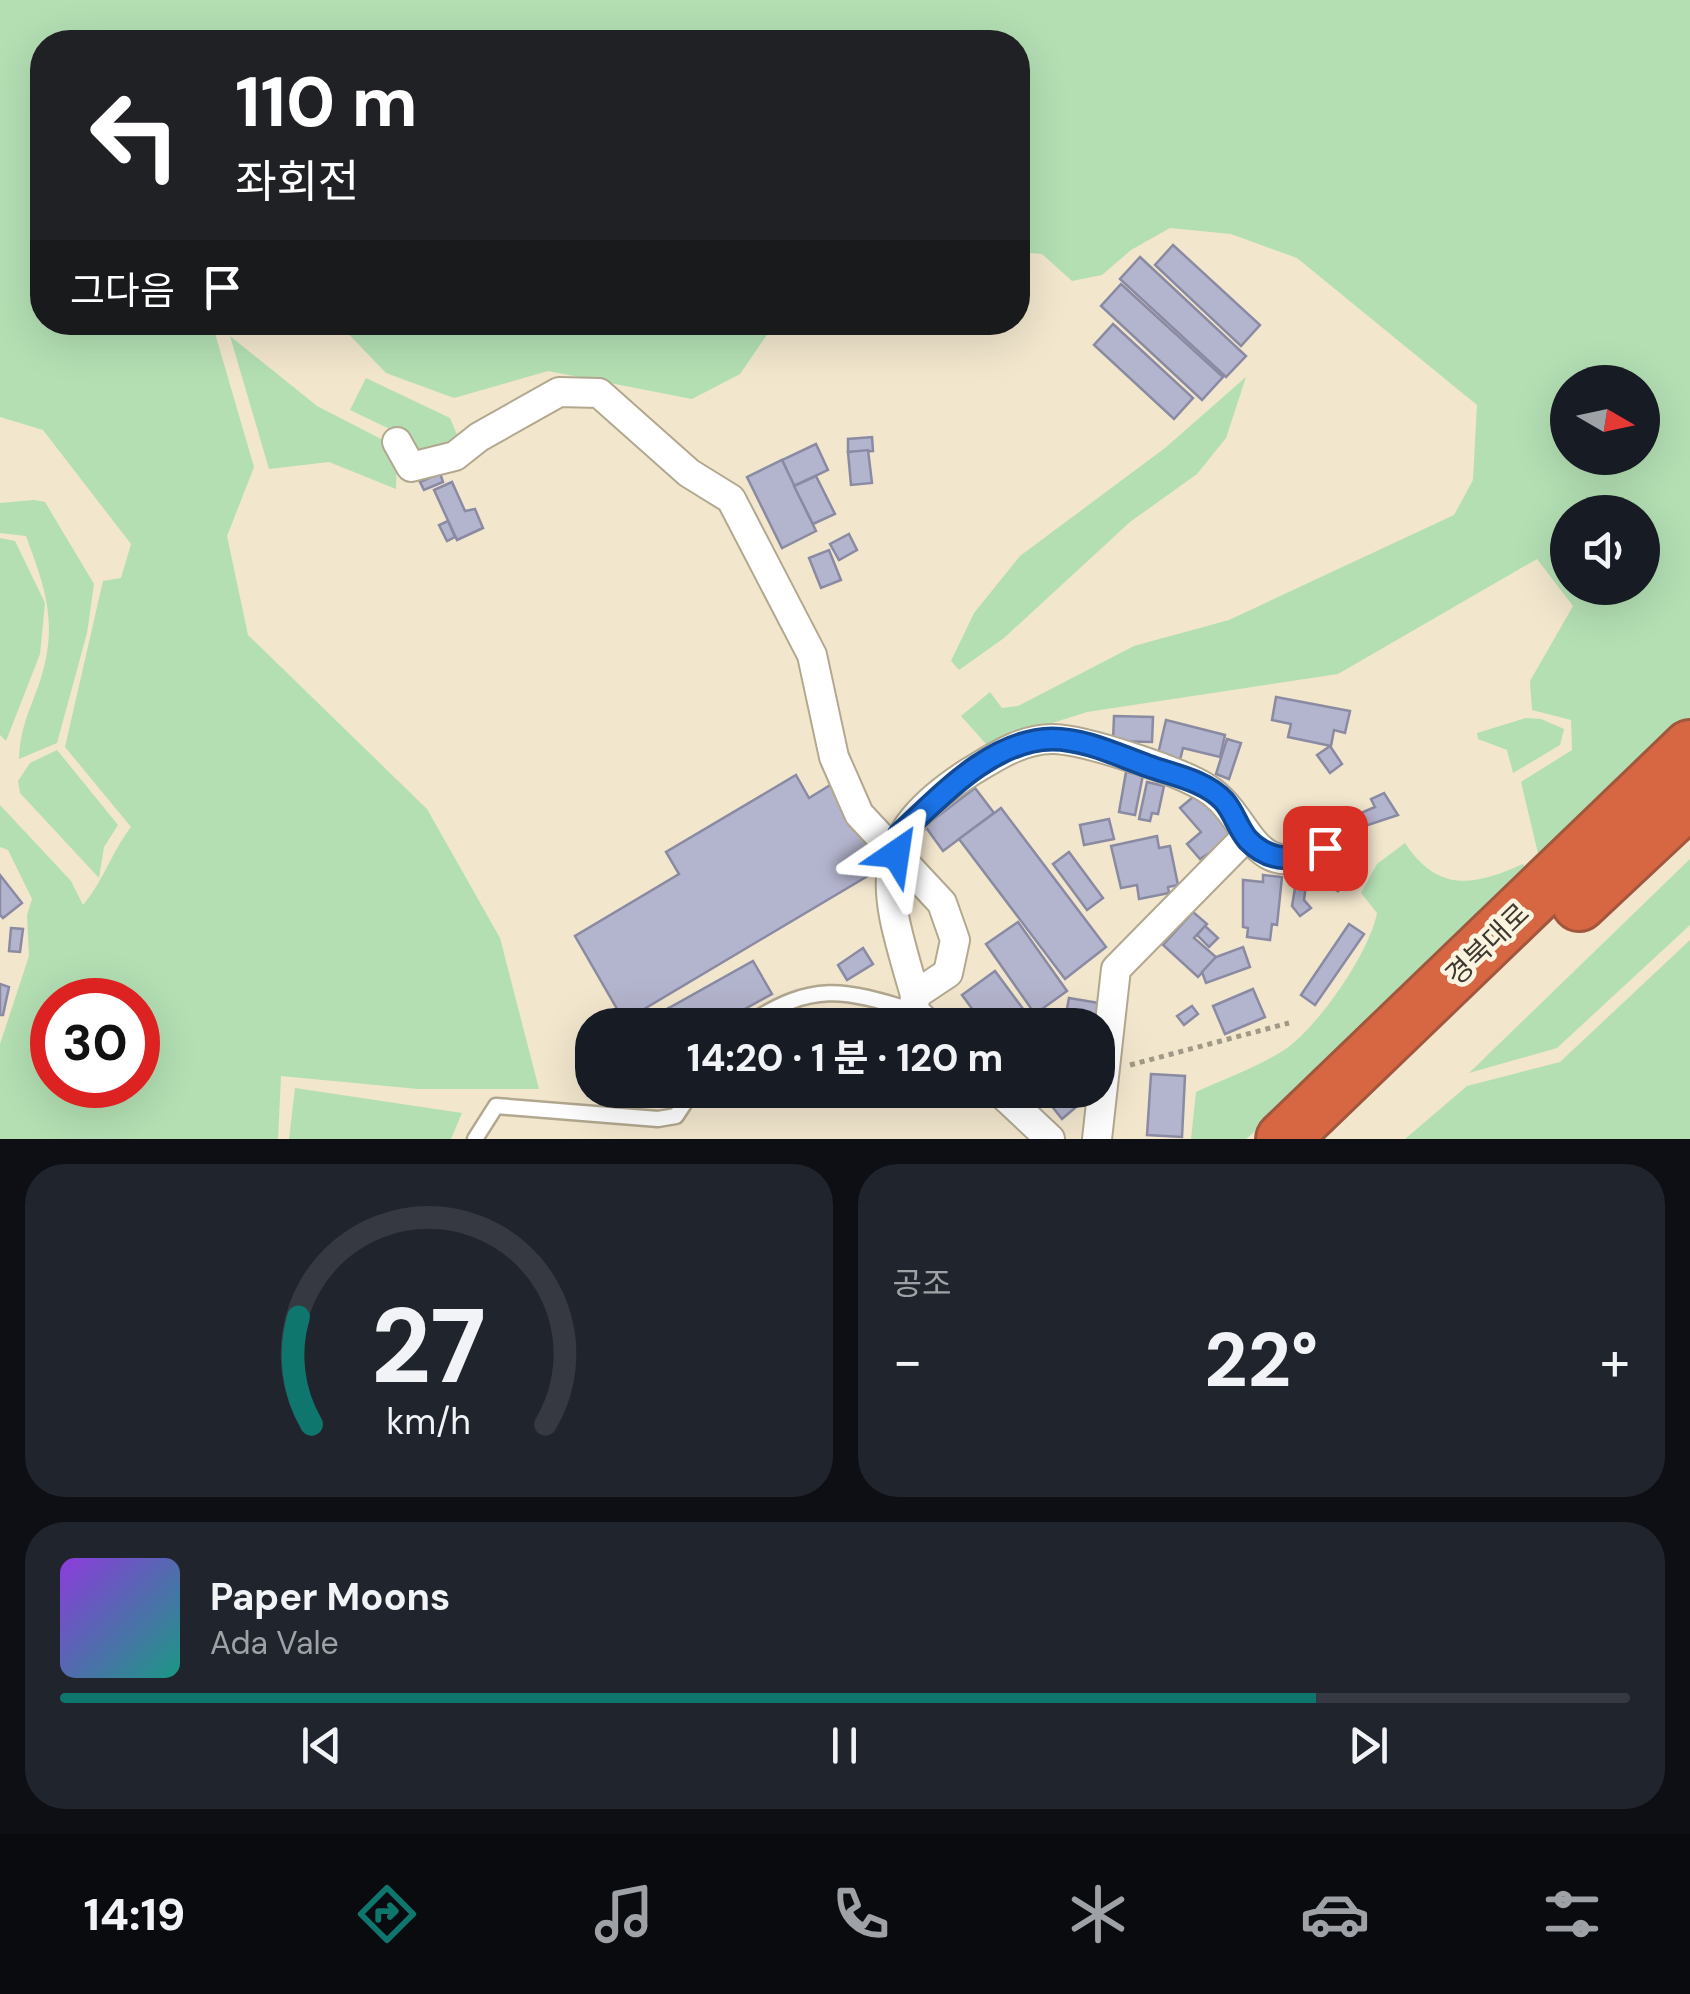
<!DOCTYPE html>
<html lang="ko">
<head>
<meta charset="utf-8">
<style>
  body { margin:0; font-family:"DM Sans","Noto Sans KR",sans-serif; background:#20242c; color:#f1f3f6; height:100vh; display:flex; flex-direction:column; font-size:38px; white-space:nowrap }
  * { box-sizing:border-box; margin:0 }
  p { font-size:32px; color:#9ea1a6 }
  .icon { flex:none; width:55px; height:55px; fill:none; stroke:currentColor; stroke-width:2; stroke-linecap:round; stroke-linejoin:round }
  .map { position:relative; height:1139px; overflow:hidden }
  .sheet { display:flex; flex-direction:column; gap:25px; padding:25px; background:#0d0f14; flex:1 }
  .sheet>* { flex:none }
  .hud { position:absolute; left:30px; top:30px; width:1000px; height:305px; border-radius:40px; box-shadow:0 10px 40px #0002; background:#202124; color:#fff; overflow:hidden }
  .needle { width:65px; rotate:99deg }
  .controls { position:absolute; left:1550px; top:365px; display:grid; gap:20px }
  .controls a { display:grid; place-items:center; width:110px; height:110px; border-radius:50%; background:#171b24; box-shadow:0 10px 40px #0002; font-size:50px }
  .speed { position:absolute; left:30px; top:978px; display:flex; gap:20px; font-size:50px; font-weight:700; text-align:center }
  .speed>* { display:grid; place-content:center; width:130px; height:130px; border-radius:50%; background:#171b24; box-shadow:0 10px 40px #0002; line-height:1 }
  .speed .limit { border:15px solid #d22; background:#fff; color:#111 }
  .pin { position:absolute; display:grid; place-items:center; width:85px; height:85px; color:#fff; margin:-42px; border-radius:20px; box-shadow:0 5px 15px #0006 }
  .me { position:absolute; width:110px; margin:-55px; rotate:32deg; stroke-linejoin:round; filter:drop-shadow(0 0 8px #0008) }
  .turn { display:flex; align-items:center; gap:35px; height:210px; padding:0 40px; font-size:45px }
  .turn .icon { width:130px; height:130px; stroke-width:2.5 }
  .turn b { display:block; font-size:70px; line-height:85px }
  .then { display:flex; align-items:center; height:95px; padding:0 40px; background:#0003; gap:20px; font-size:38px }
  .big { font-size:75px; font-weight:700; line-height:1.1 }
  .sheet .widget { flex:1; display:flex; flex-direction:column; justify-content:center; gap:15px; min-width:0; padding:0 35px; border-radius:40px; background:#20242c }
  .sheet .dial { align-items:center; gap:0 }
  .dial svg { height:260px; overflow:visible; fill:none; stroke:#363941; stroke-width:7; stroke-linecap:round; text-anchor:middle }
  .dial text { fill:#f1f3f6; stroke:none }
  .song { display:flex; align-items:center; gap:30px }
  .cover { width:120px; height:120px; border-radius:15px; background:linear-gradient(135deg,hsl(270 70% 55%),hsl(170 70% 35%)) }
  .played { height:10px; border-radius:5px; background:linear-gradient(90deg,#0f766e 80%,#363941 80%) }
  .keys { display:flex; justify-content:space-around; direction:ltr }
  .heat { display:flex; justify-content:space-between; align-items:center; font-size:55px; direction:ltr }
  .sheet .tiles { flex:1; display:grid; gap:25px; grid-template-columns:1fr 1fr }
  .widget:last-child { grid-column:span 2 }
  .trip { position:absolute; left:575px; top:1008px; width:540px; height:100px; border-radius:40px; background:#171b24; box-shadow:0 10px 40px #0002; font-weight:700; line-height:100px; text-align:center }
  .tab-bar { display:flex; height:160px; justify-content:space-around; align-items:center; background:#090b0e; color:#9ea1a6 }
  .tab-bar .icon { width:70px; height:70px }
  .tab-bar .current { color:#0f766e }
  .tab-bar b { font-size:45px; color:#f1f3f6 }
  .map>svg:first-child { display:block }
  .green { fill:#b3dfb3; fill-rule:evenodd }
  .building { fill:#b3b4cd; stroke:#8a8ba3; stroke-width:2.5 }
  .lines { fill:none; stroke-linecap:round; stroke-linejoin:round }
  .lane-casing { stroke:#b2a890; stroke-width:19 }
  .street-casing { stroke:#b2a890; stroke-width:32 }
  .highway-casing { stroke:#a2573d; stroke-width:58 }
  .path { stroke:#a19987; stroke-width:5; stroke-dasharray:5 5; stroke-linecap:butt }
  .lane { stroke:#fff; stroke-width:14 }
  .street { stroke:#fff; stroke-width:28 }
  .highway { stroke:#d76743; stroke-width:52 }
  .route-casing { stroke:#114b97; stroke-width:25 }
  .route { stroke:#1a73e8; stroke-width:18 }
  .labels { text-anchor:middle; stroke-width:9; stroke-linejoin:round; paint-order:stroke }
  .street-label { font-size:28px; fill:#3f3a31; stroke:#fdf4e0 }
</style>
</head>
<body>
<div class="map">
<svg width="1690" height="1139" viewBox="0 0 1690 1139">
  <rect width="100%" height="100%" fill="#f2e6cd"/>
  <g class="green">
    <path d="M0,0H1690V722L1541,866L1521,782L1572,750L1571,720L1532,710L1530,681L1573,606L1537,559L1338,674L1087,712L986,744L961,716L990,692L1002,708L1018,706L1134,646L1229,620L1454,515L1473,480L1477,405L1297,258L1231,234L1170,228L1131,250L1102,275L1072,281L1042,254L1018,252V42H42V322L212,323L254,467L227,536L248,635L427,809L500,938L539,1089H418L281,1076L278,1139H0V1044L29,956L27,915L32,899L8,850L0,847V805L71,881L83,905C104,880 111,853 131,827L65,747L103,581L121,578L131,544L43,430L0,417ZM1568,382H1642V458H1568ZM1568,512H1642V588H1568ZM52,1000H138V1085H52Z"/>
    <polygon points="338,323 775,323 740,374 692,399 548,371 454,398 386,373"/>
    <polygon points="230,336 317,406 381,439 397,452 396,489 329,462 269,469"/>
    <polygon points="1246,377 1226,438 1197,474 1130,522 1004,638 959,670 951,661 974,613 1020,556 1165,448"/>
    <polygon points="366,378 450,418 458,437 439,454 414,455 396,432 350,410"/>
    <path d="M34,500L45,502L94,584L87,633L57,743L19,759C20,720 37,699 45,663C56,614 42,580 26,536L0,533V503Z"/>
    <polygon points="0,538 15,541 45,603 40,654 6,741 0,735"/>
    <polygon points="1526,718 1541,719 1564,729 1560,745 1513,773 1507,750 1478,739 1477,733"/>
    <polygon points="57,750 118,825 104,847 99,878 20,793 18,781 30,763"/>
    <path d="M1405,843C1438,893 1474,886 1523,864L1529,871L1426,979L1246,1139H1191L1196,1092C1224,1079 1255,1068 1281,1052C1316,1031 1370,952 1377,913L1361,893L1377,864Z"/>
    <polygon points="1690,859 1690,925 1557,1048 1469,1073"/>
    <polygon points="1690,940 1690,1139 1405,1139 1467,1086 1560,1062"/>
    <polygon points="295,1088 462,1113 451,1139 289,1139"/>
  </g>
  <g class="building">
    <polygon points="1173,245 1260,325 1241,346 1155,265"/>
    <polygon points="1140,257 1246,356 1226,377 1120,279"/>
    <polygon points="1121,284 1223,377 1202,400 1101,306"/>
    <polygon points="1113,324 1193,398 1174,419 1094,345"/>
    <polygon points="872,437 873,451 848,452 848,439"/>
    <polygon points="816,444 828,470 794,486 782,460"/>
    <polygon points="868,450 872,483 851,485 848,452"/>
    <polygon points="782,460 816,531 782,548 747,477"/>
    <polygon points="440,473 443,482 424,490 420,482"/>
    <polygon points="816,476 835,514 813,524 794,486"/>
    <polygon points="452,482 465,511 475,509 483,528 457,540 434,490"/>
    <polygon points="448,521 455,537 447,541 439,525"/>
    <polygon points="849,534 857,550 839,560 830,544"/>
    <polygon points="829,550 841,580 821,588 809,558"/>
    <polygon points="1276,697 1350,711 1345,733 1334,730 1331,746 1288,737 1291,724 1272,720"/>
    <polygon points="1114,716 1153,717 1152,742 1113,741"/>
    <polygon points="1166,720 1225,735 1220,757 1183,748 1180,760 1158,754"/>
    <polygon points="1227,739 1241,743 1229,779 1216,774"/>
    <polygon points="1330,746 1342,764 1330,773 1317,755"/>
    <polygon points="1126,772 1143,775 1135,815 1119,812"/>
    <polygon points="796,775 809,798 832,784 881,868 624,1021 575,936 679,874 666,852"/>
    <polygon points="1147,782 1164,786 1158,814 1152,813 1150,821 1139,819"/>
    <polygon points="975,788 994,813 943,851 925,826"/>
    <polygon points="1199,792 1237,835 1200,859 1187,844 1201,832 1180,808"/>
    <polygon points="1384,793 1398,815 1359,828 1354,816 1375,807 1371,799"/>
    <polygon points="1001,808 1106,947 1065,979 959,839"/>
    <polygon points="1109,819 1114,839 1084,845 1080,825"/>
    <polygon points="1340,828 1366,840 1360,853 1334,842"/>
    <polygon points="1157,836 1159,848 1170,846 1178,885 1168,887 1169,893 1139,899 1137,885 1121,888 1111,846"/>
    <polygon points="1342,848 1362,859 1347,887 1327,876"/>
    <polygon points="1069,852 1103,898 1087,910 1053,864"/>
    <polygon points="0,875 22,903 3,918 0,915"/>
    <polygon points="1263,875 1282,877 1277,925 1272,924 1270,940 1247,937 1248,928 1243,927 1243,880 1263,882"/>
    <polygon points="1297,876 1307,877 1304,900 1311,908 1300,916 1292,906"/>
    <polygon points="1330,877 1342,884 1338,891 1326,885"/>
    <polygon points="1193,912 1207,924 1194,938 1216,957 1198,977 1163,945"/>
    <polygon points="1018,922 1067,991 1035,1014 986,944"/>
    <polygon points="1349,924 1364,934 1315,1005 1301,995"/>
    <polygon points="1205,926 1218,938 1209,947 1197,935"/>
    <polygon points="11,928 23,929 20,952 9,951"/>
    <polygon points="1243,947 1250,967 1206,983 1202,972 1216,957"/>
    <polygon points="863,948 873,964 847,980 838,965"/>
    <polygon points="753,961 772,994 716,1025 679,1025 669,1008"/>
    <polygon points="995,971 1035,1025 984,1025 962,995"/>
    <polygon points="0,984 9,987 3,1015 0,1015"/>
    <polygon points="1253,989 1265,1017 1225,1034 1213,1006"/>
    <polygon points="1069,998 1099,1003 1095,1025 1064,1025"/>
    <polygon points="1192,1006 1198,1014 1184,1025 1177,1016"/>
    <polygon points="669,1008 678,1023 644,1025 647,1019"/>
    <polygon points="1151,1074 1185,1076 1182,1137 1147,1135"/>
    <polygon points="1039,1090 1084,1090 1089,1096 1062,1119"/>
  </g>
  <g class="lines">
    <g class="lane-casing">
      <g id="lane">
        <path d="M747,1025C813,981 843,989 914,1011"/>
        <polyline points="475,1139 496,1106 658,1119 676,1116 693,1090"/>
      </g>
    </g>
    <g class="street-casing">
      <g id="street">
        <polyline points="397,442 411,467 455,456 479,437 559,392 599,393 689,473 731,499 812,655 834,757 859,814 942,903 955,940 948,973 915,995 914,1011 929,1025"/>
        <path d="M915,995C885,891 864,840 970,772C995,757 1023,738 1054,739C1086,740 1179,771 1206,788C1252,816 1250,887 1325,848"/>
        <polyline points="998,1090 1050,1139"/>
        <polyline points="1097,1139 1116,969 1246,837"/>
      </g>
    </g>
    <g class="highway-casing">
      <g id="highway">
        <polyline points="1579,904 1690,800"/>
        <polyline points="1283,1139 1690,747"/>
      </g>
    </g>
    <polyline class="path" points="1130,1065 1289,1023"/>
    <use href="#lane" class="lane"/>
    <use href="#street" class="street"/>
    <use href="#highway" class="highway"/>
  </g>
  <g class="lines">
    <g class="route-casing">
      <path id="route" d="M896,854L899,835C940,797 991,740 1052,739C1085,739 1117,755 1148,766C1173,775 1206,781 1224,801C1234,812 1238,829 1248,840C1271,864 1299,861 1325,848"/>
    </g>
    <use href="#route" class="route"/>
  </g>
  <g class="labels">
    <g class="street-label">
      <text transform="translate(1487 944) rotate(-44)" y="10">경북대로</text>
    </g>
  </g>
</svg>
<div class="controls">
<a><svg class="needle" viewBox="-14 -14 28 28"><path d="M0-13l5 13h-10z" fill="#e53935"/><path d="M0 13l5-13h-10z" fill="#9ea1a6"/></svg></a>
<a><svg class="icon" aria-label="sound" viewBox="0 0 24 24"><path d="M4 9h4l5-4v14l-5-4H4zM17 9q2 3 0 6"/></svg></a>
</div>
<div class="speed"><div class="limit">30</div></div>
<div class="pin" style="left:1325px;top:848px;background:#d93025"><svg class="icon" aria-label="arrive" viewBox="0 0 24 24"><path d="M6 21V4h12l-3 4 3 4H6"/></svg></div>
<svg class="me" style="left:896px;top:854px" viewBox="-20 -20 40 40"><path d="M0-17L14 15 0 8-14 15z" fill="#1a73e8" stroke="#fff" stroke-width="4"/></svg>
<div class="trip">14:20 · 1 분 · 120 m</div>
<div class="hud">
<div class="turn"><svg class="icon" aria-label="left" viewBox="0 0 24 24"><path d="M17 20v-9H6M10 6l-5 5 5 5"/></svg><div><b>110 m</b>좌회전</div></div>
<div class="then">그다음<svg class="icon" aria-label="arrive" viewBox="0 0 24 24"><path d="M6 21V4h12l-3 4 3 4H6"/></svg></div>
</div>
</div>
<section class="sheet">
<div class="tiles">
<div class="widget dial"><svg viewBox="0 0 100 80">
<path d="M14 69A42 42 0 1 1 86 69"/>
<path d="M14 69A42 42 0 0 1 10 36" stroke="#0f766e"/>
<text x="50" y="56" font-size="32" font-weight="700">27</text>
<text x="50" y="72" font-size="11">km/h</text>
</svg></div>
<div class="widget"><p>공조</p>
<div class="heat"><a>−</a><b class="big">22°</b><a>+</a></div>
</div>
<div class="widget">
<div class="song"><i class="cover"></i><div><b>Paper Moons</b><p>Ada Vale</p></div></div>
<div class="played"></div>
<div class="keys"><svg class="icon" aria-label="previous" viewBox="0 0 24 24"><path d="M18 5L8 12l10 7zM5 5v14"/></svg><svg class="icon" aria-label="pause" viewBox="0 0 24 24"><path d="M8 5v14M16 5v14"/></svg><svg class="icon" aria-label="next" viewBox="0 0 24 24"><path d="M6 5l10 7-10 7zM19 5v14"/></svg></div>
</div>
</div>
</section>
<nav class="tab-bar">
<b>14:19</b>
<svg class="icon current" aria-label="directions" viewBox="0 0 24 24"><path d="M12 3l9 9-9 9-9-9zM9 14v-3h6M13 9l2 2-2 2"/></svg>
<svg class="icon" aria-label="music" viewBox="0 0 24 24"><path d="M9 18V5l10-2v13"/><circle cx="6" cy="18" r="3"/><circle cx="16" cy="16" r="3"/></svg>
<svg class="icon" aria-label="phone" viewBox="0 0 24 24"><path d="M5 4h4l2 5-3 2q2 4 5 5l2-3 5 2v4C11 20 4 13 5 4z"/></svg>
<svg class="icon" aria-label="climate" viewBox="0 0 24 24"><path d="M12 3v18M4 7l16 10M4 17L20 7"/></svg>
<svg class="icon" aria-label="car" viewBox="0 0 24 24"><path d="M5 17H2v-5l4-1 3-4h7l3 4 3 1v5h-3M9 17h6M6 11h13"/><circle cx="7" cy="17" r="2"/><circle cx="17" cy="17" r="2"/></svg>
<svg class="icon" aria-label="filters" viewBox="0 0 24 24"><path d="M4 7h16M4 17h16"/><circle cx="9" cy="7" r="2"/><circle cx="15" cy="17" r="2"/></svg>
</nav>
</body>
</html>
